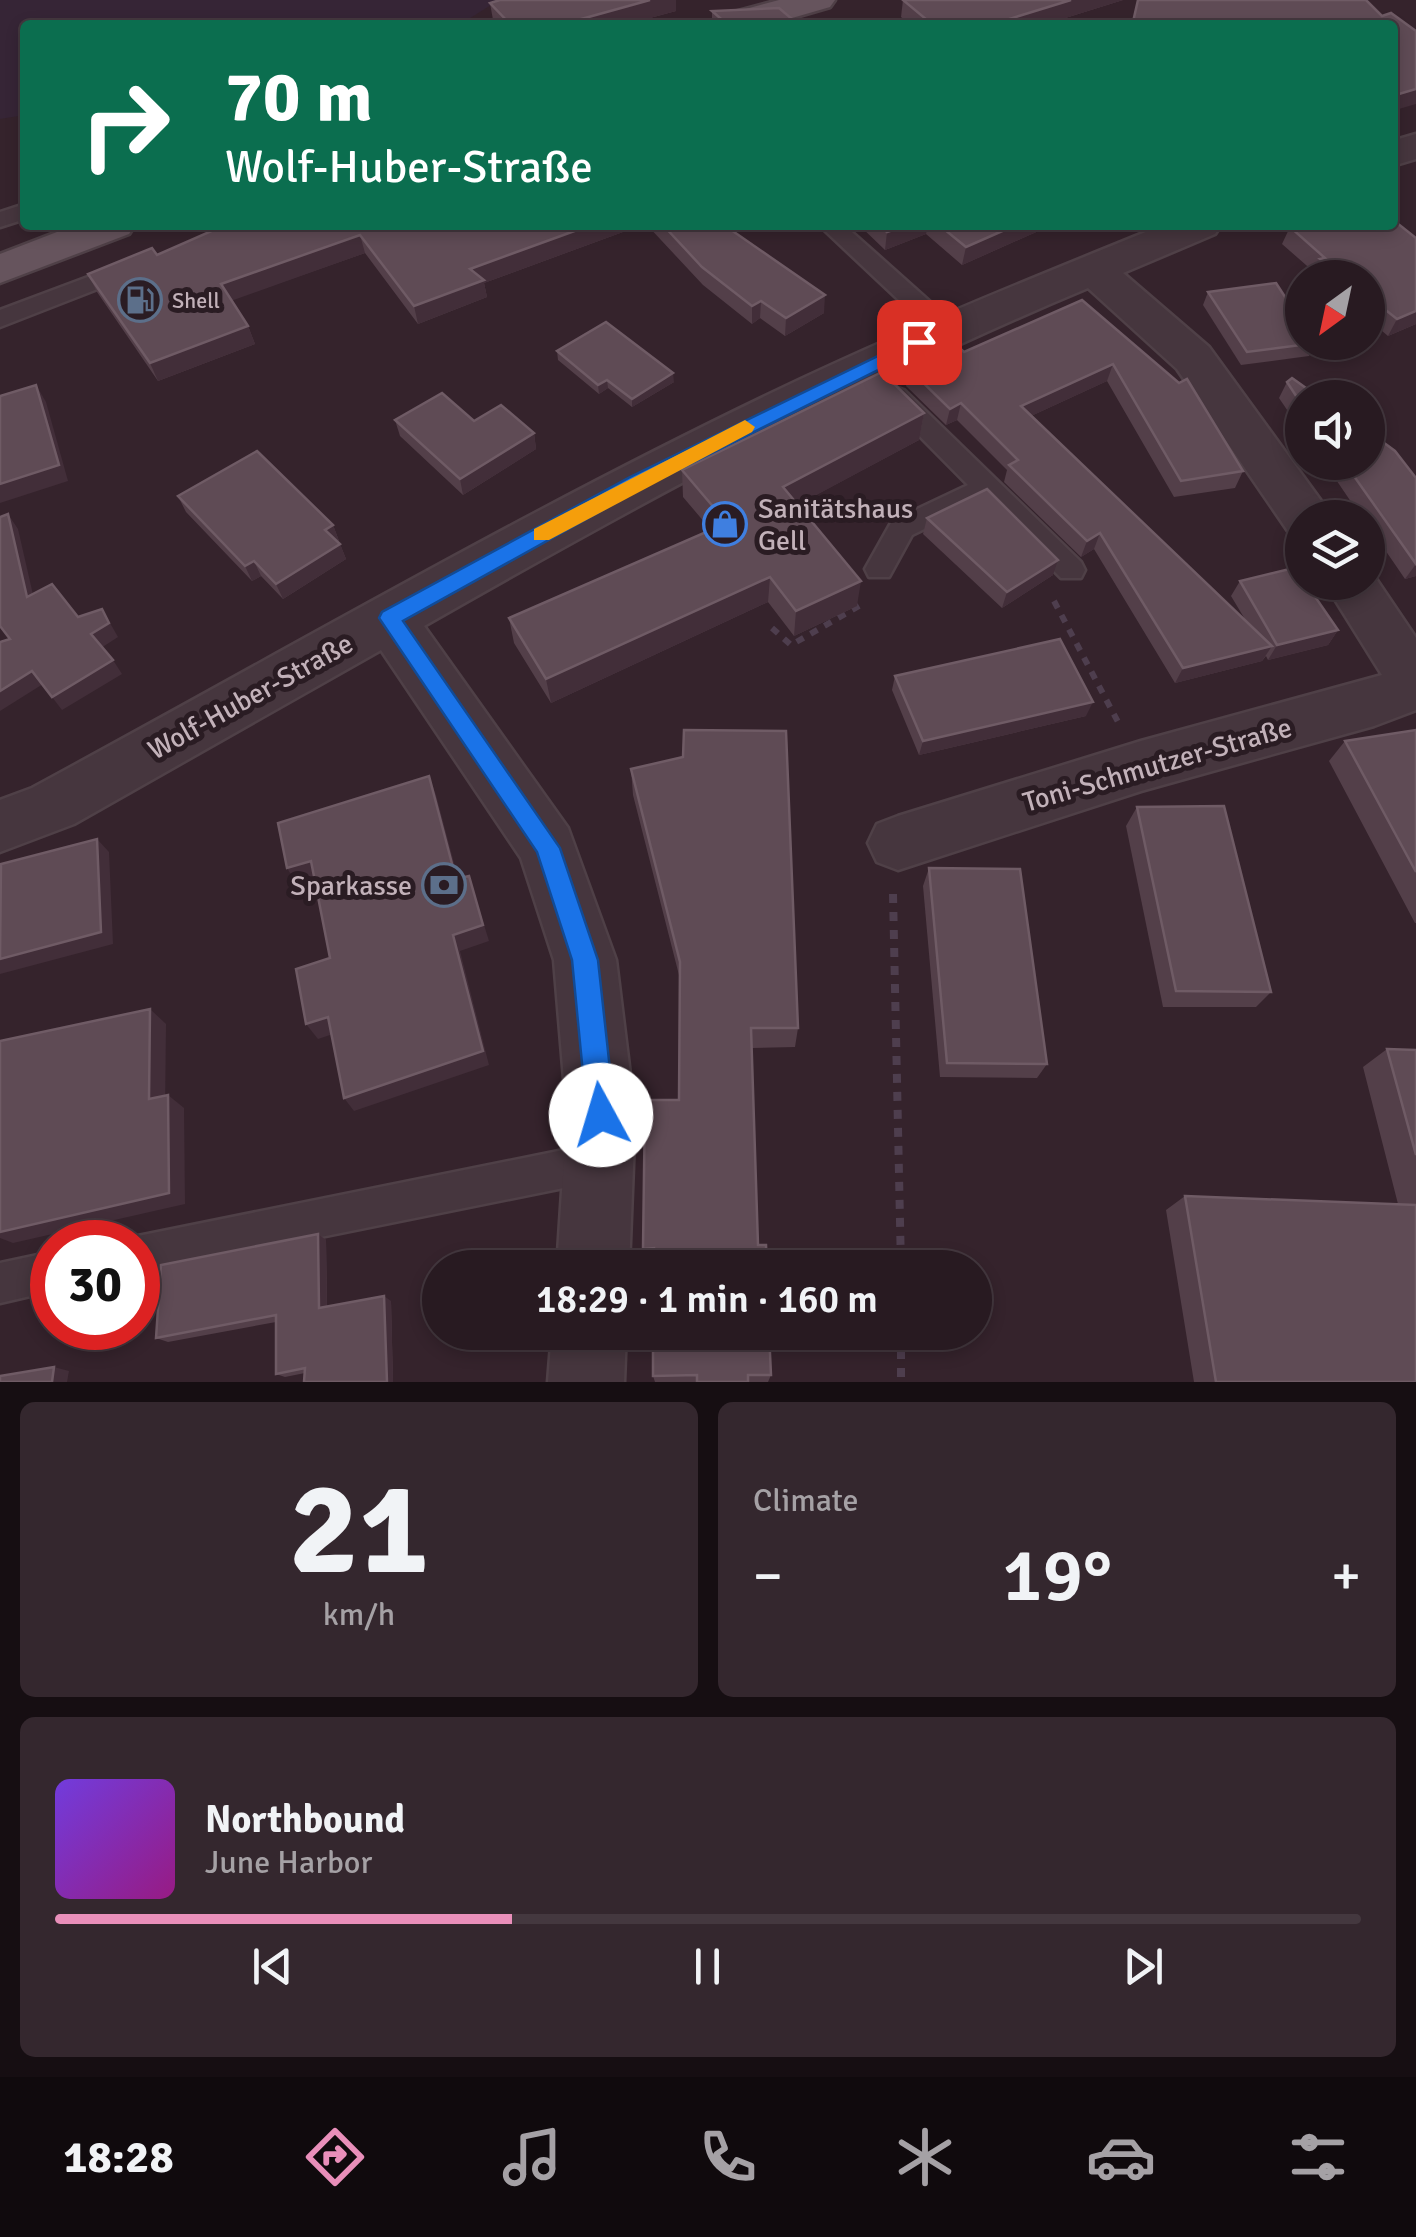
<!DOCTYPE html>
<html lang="en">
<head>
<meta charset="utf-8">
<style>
  body { margin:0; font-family:Signika,sans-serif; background:#34272e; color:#f1f3f6; height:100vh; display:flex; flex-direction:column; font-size:38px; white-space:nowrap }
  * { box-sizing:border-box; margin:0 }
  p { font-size:32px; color:#a5a1a5 }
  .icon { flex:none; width:55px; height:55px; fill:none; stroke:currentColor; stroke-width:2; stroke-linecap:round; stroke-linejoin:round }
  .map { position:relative; height:1382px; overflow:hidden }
  .side { display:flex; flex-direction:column; gap:20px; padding:20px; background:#160e12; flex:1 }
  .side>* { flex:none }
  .hud { position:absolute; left:20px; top:20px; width:1378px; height:210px; border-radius:10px; box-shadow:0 5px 15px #0003,0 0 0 2px #44383f; background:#0b6e4f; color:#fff; overflow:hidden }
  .needle { width:65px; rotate:213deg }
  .fabs { position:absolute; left:1285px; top:260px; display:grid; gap:20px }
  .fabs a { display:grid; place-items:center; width:100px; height:100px; border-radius:50%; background:#281a21; box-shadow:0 5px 15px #0003,0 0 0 2px #44383f; font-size:50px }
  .speed { position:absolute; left:30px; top:1220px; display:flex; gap:20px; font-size:50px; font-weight:700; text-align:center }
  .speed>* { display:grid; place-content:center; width:130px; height:130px; border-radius:50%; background:#281a21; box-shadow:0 5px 15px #0003,0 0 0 2px #44383f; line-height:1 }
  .speed .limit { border:15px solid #d22; background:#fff; color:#111 }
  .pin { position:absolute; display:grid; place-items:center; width:85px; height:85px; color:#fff; margin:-42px; border-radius:20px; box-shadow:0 5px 15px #0006 }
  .me { position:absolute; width:110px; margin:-55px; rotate:354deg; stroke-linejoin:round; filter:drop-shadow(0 0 8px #0008) }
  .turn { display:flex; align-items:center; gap:35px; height:210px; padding:0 40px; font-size:45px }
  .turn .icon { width:130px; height:130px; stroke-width:2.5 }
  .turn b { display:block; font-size:70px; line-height:85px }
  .big { font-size:75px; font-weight:600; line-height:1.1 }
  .side .card { flex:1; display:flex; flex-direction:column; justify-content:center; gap:15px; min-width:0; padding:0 35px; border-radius:15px; background:#34272e }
  .side .dial { align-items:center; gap:0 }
  .dial b { font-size:130px; line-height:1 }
  .song { display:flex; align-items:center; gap:30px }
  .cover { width:120px; height:120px; border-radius:15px; background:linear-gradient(135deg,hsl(260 70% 55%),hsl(310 70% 35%)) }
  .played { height:10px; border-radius:5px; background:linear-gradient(90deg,#e98fba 35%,#44383f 35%) }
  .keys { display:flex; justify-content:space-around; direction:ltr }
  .heat { display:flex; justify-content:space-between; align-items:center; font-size:55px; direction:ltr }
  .side .tiles { flex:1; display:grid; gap:20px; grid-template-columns:1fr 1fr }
  .card:last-child { grid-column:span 2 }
  .trip { position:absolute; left:422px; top:1250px; width:570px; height:100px; border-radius:50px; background:#281a21; box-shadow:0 5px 15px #0003,0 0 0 2px #44383f; font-weight:600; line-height:100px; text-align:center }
  .tab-bar { display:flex; height:160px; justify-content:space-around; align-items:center; background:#100a0d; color:#a5a1a5 }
  .tab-bar .icon { width:70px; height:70px }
  .tab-bar .on { color:#e98fba }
  .tab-bar b { font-size:45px; color:#f1f3f6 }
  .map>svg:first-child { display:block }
  .green { fill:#362536 }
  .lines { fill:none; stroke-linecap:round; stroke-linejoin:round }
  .service-casing { stroke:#4f4047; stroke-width:5 }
  .minor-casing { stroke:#4f4047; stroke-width:5 }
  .primary-casing { stroke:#4f4047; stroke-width:5 }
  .path-far1 { stroke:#4e3e4e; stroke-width:6; stroke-dasharray:8 8; stroke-linecap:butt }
  .path { stroke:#4e3e4e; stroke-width:8; stroke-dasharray:9 9; stroke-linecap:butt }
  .service { fill:#46363e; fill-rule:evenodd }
  .minor { fill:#46363e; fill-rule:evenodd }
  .primary { fill:#66545d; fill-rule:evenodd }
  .wall { fill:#533f49 }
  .shaded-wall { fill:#422e39 }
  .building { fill:#5f4b55; stroke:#6f5b65; stroke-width:2.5 }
  .route { fill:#1a73e8; stroke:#114b97; stroke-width:2.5 }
  .slow { fill:#f59e0b }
  .labels { text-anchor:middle; stroke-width:10; stroke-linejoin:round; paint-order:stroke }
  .far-poi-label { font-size:22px; fill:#c2b1b9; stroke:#2a1c23; text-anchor:start }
  .poi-label { font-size:28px; fill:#c2b1b9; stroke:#2a1c23; text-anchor:start }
  .street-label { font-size:28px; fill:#c2b1b9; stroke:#2a1c23 }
</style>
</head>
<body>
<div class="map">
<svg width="1416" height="1382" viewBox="0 0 1416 1382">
  <rect width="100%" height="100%" fill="#35232c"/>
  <polygon class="green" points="0,0 499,0 459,25 25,25 25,115 0,119"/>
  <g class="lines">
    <g class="service-casing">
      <g id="service">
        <polygon points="25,204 25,219 0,227 0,212"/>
        <polygon points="819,225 844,225 955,324 958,330 955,336 937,336"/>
        <polygon points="128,262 140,269 136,274 0,327 0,310"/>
        <polygon points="895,387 904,390 1081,562 1085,570 1081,578 1061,578 984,500 912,535 889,577 869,577 865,569 892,521 968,485 886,402 882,396"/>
        <polygon points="598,1143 611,1149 617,1162 611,1175 598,1181 138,1274 138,1242 124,1242 138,1236"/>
        <polygon points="52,1252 52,1291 0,1303 0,1263"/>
      </g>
    </g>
    <g class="minor-casing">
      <g id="minor">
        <polygon points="1416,134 1416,159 1392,166 1392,141"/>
        <path d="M1163,225H1221L1215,234L1123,273L1209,347L1324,505L1331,518H1302V536L1288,531L1177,369L1088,288C858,384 641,502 424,626L568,828L616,960L635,1115L629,1268H557L567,1115L554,960L521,858L381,650L74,824L0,852V800L32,788C287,650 538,503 801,379C920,323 1042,274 1163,225Z"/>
        <polygon points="1368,567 1416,638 1416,710 1374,726 1141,791 898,870 877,862 868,843 877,824 898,816 1141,741 1382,675 1324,582 1368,582"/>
        <polygon points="552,1332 626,1332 624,1382 548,1382"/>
      </g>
    </g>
    <g class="primary-casing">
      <g id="primary">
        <polygon points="779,0 835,0 830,7 768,25 711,25 716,17"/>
        <polygon points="75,225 135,225 129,234 0,283 0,254"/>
      </g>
    </g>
    <g class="path-far1">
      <polyline points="1054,601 1118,722"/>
      <polyline points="772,628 791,645 866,602"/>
    </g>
    <g class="path">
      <polyline points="893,894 901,1268"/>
      <polyline points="901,1332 901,1382"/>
    </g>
    <use href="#service" class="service"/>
    <use href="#minor" class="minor"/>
    <use href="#primary" class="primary"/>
  </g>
  <g class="wall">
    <polygon points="500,0 676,0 676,11 624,25 497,25 493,20 490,3"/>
    <polygon points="903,0 1123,0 1043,25 910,25 901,17"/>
    <polygon points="712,11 799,25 712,25"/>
    <polygon points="242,225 642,225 484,283 487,297 418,324 365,253 231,300 248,326 255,344 158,381 97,292 88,274 157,255"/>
    <polygon points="647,225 724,225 824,313 785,336 760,318 752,324 703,285"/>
    <polygon points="859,225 1052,225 962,265 926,234 885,250"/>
    <polygon points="1290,227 1416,238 1416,324 1388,336 1368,319 1368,278 1315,278 1312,276 1314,272 1282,244"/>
    <polygon points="1208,292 1316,343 1309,356 1241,365 1203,305"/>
    <polygon points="1082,300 1243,471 1235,488 1174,497 1107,381 1031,416 1246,621 1231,596 1240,581 1338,630 1328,645 1268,660 1266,656 1262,661 1175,683 1094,549 1081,557 1004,482 1007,470 957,420 946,425 906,386 912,355 964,352"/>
    <polygon points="557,351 674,382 632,407 608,388 599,394 558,360"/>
    <polygon points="1287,382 1302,398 1302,432 1279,398"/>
    <polygon points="924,413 919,440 797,505 857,606 794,636 768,602 551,703 514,643 509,618 711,530 683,497 682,470"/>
    <polygon points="395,420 474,421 534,433 536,449 463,495 400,436"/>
    <polygon points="1324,462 1368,462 1416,478 1416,576 1405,579 1368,525 1368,518 1362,518"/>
    <polygon points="178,496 333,525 339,541 337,541 340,544 346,559 283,599 261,576 252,581 186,512"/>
    <polygon points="927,518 1053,575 1002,608 923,534"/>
    <polygon points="895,676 1086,716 919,755 892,690"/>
    <polygon points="1416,730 1416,923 1415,923 1329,761 1345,741"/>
    <polygon points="631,769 798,1028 795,1047 752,1048 654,1261 645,1262 643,1249 679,1100 680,979 633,795"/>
    <polygon points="1137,807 1271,992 1256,1007 1163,1007 1126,826"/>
    <polygon points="929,868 1047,1064 1037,1078 940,1077 923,886"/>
    <polygon points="1387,1049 1416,1050 1416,1382 1194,1382 1166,1210 1185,1196 1398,1204 1363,1067"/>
    <polygon points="318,1234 326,1240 327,1306 391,1301 393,1382 304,1382 305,1373 285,1377 276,1374 276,1322 168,1342 156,1338"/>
    <polygon points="771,1375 768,1382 655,1382 653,1376"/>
  </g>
  <g class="shaded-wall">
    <polygon points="650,0 676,0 676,11 624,25 567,25 567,23"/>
    <polygon points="1071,0 1123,0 1043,25 993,25"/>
    <polygon points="1416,89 1416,104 1392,111 1392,96"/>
    <polygon points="591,225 642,225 484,283 487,297 418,324 414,306 470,269"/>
    <polygon points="907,225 928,225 926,234 885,250 887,232"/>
    <polygon points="1016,225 1052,225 962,265 966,247"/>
    <polygon points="360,235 365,253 228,302 221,284"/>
    <polygon points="825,295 824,313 785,336 786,318"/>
    <polygon points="761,301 760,318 752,324 752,306"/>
    <polygon points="1416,311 1416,324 1388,336 1397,319"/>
    <polygon points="248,326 255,344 158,381 150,363"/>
    <polygon points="1113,364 1107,381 1016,423 1021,406"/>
    <polygon points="673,373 674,382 632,407 632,399"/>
    <polygon points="607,380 608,388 599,394 598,385"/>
    <polygon points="36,385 46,402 68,481 0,503 0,484"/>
    <polygon points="961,403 957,420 946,425 950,409"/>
    <polygon points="924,413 919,440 781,514 783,487"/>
    <polygon points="534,433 536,449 463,495 460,479"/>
    <polygon points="8,514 18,529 37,612 27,597"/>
    <polygon points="333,525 339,541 331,545 325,530"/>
    <polygon points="1100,533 1094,549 1081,557 1087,541"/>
    <polygon points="340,544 346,559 283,599 276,584"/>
    <polygon points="1058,560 1053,575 1002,608 1007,592"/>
    <polygon points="254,561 261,576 252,581 245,566"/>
    <polygon points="1416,564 1416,576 1405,579"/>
    <polygon points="770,577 768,602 551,703 546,679"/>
    <polygon points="861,581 857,606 794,636 796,611"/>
    <polygon points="102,609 118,637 101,648 91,634"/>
    <polygon points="1338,630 1328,645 1268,660 1277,645"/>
    <polygon points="1272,646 1262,661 1175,683 1183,668"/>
    <polygon points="113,660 122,674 62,710 52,697"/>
    <polygon points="32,671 43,684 0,711 0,691"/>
    <polygon points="1093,702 1086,716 919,755 923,741"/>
    <polygon points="429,776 436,795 463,897 456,879"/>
    <polygon points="97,839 109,852 113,944 0,974 0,959"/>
    <polygon points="311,861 322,879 298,886 287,868"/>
    <polygon points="469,876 489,941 460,951 489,1065 354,1111 344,1098 453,935"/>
    <polygon points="150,1009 166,1024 165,1112 149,1099"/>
    <polygon points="328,1017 339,1032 318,1039 306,1024"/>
    <polygon points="168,1095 184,1108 185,1204 13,1243 0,1238 0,1232"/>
    <polygon points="318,1234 326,1240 327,1313 319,1308"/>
    <polygon points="384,1296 391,1301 393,1382 387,1382"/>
    <polygon points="54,1367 69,1371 67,1382 52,1382"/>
  </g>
  <g class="building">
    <polygon points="500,0 650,0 567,23 569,25 511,25 490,3"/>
    <polygon points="903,0 1071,0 993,24 995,25 933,25"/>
    <polygon points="1138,0 1366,0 1382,16 1391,13 1416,31 1416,89 1392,96 1392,25 1137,25 1133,22"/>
    <polygon points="779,8 799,25 728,25 712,11"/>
    <polygon points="1392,219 1416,238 1416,311 1397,319 1368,296 1368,278 1344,278 1320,259 1325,258 1290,227 1296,225 1392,225"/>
    <polygon points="225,225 237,227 242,225 591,225 470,269 484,280 414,306 360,235 221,284 248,326 150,363 88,274 152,248 157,255"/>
    <polygon points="663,225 724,225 825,295 786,318 761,301 752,306 702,267"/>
    <polygon points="879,225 907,225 887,232"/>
    <polygon points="939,225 1016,225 966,247"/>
    <polygon points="1276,283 1302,323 1302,342 1316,343 1247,352 1208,292"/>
    <polygon points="1082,300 1179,383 1187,379 1243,471 1181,481 1113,364 1021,406 1272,646 1183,668 1100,533 1087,541 1009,465 1018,460 961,403 950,409 909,369 921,364 912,355 949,338 964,352"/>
    <polygon points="606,322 673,373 632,399 607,380 598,385 557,351"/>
    <polygon points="882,372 924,413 783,487 861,581 796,611 770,577 546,679 509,618 727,523 682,470"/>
    <polygon points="1292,378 1320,398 1302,398 1302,405 1287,382"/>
    <polygon points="36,385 59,465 0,484 0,396"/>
    <polygon points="442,393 474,421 501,405 534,433 460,479 395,420"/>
    <polygon points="1368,431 1395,451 1416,478 1416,564 1344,462 1368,462"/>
    <polygon points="257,451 333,525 325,530 340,544 276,584 254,561 245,566 178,496"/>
    <polygon points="987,489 1058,560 1007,592 927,518"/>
    <polygon points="8,514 27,597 52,584 78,617 102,609 109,623 91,634 113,660 52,697 32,671 0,691 0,642 10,639 0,626 0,517"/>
    <polygon points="1294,568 1302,579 1302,582 1305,582 1338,630 1277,645 1240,581"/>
    <polygon points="1060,639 1093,702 923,741 895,676"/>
    <polygon points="684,730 786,731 798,1028 751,1028 758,1245 766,1245 767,1268 654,1268 654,1248 643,1249 645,1100 679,1100 680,962 631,769 683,757"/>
    <polygon points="1416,730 1416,872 1345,741"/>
    <polygon points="429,776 456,879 469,876 483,925 453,935 483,1051 344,1098 328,1017 306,1024 296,969 330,958 311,861 287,868 278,823"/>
    <polygon points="1224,806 1271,992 1176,991 1137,807"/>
    <polygon points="97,839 101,932 0,959 1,864"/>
    <polygon points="929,868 1020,869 1047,1064 947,1063"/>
    <polygon points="150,1009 149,1099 168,1095 169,1193 0,1232 0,1041"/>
    <polygon points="1387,1049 1416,1050 1416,1155"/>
    <polygon points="1185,1196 1416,1205 1416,1382 1216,1382"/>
    <polygon points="318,1234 319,1308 384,1296 387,1382 304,1382 305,1368 276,1374 276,1315 156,1338 161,1265"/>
    <polygon points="653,1332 769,1332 771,1375 748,1375 748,1382 697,1382 697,1375 653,1376"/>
    <polygon points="54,1367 52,1382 0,1382 0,1376"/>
  </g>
  <polygon class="route" points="919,336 929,342 926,346 644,487 403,621 560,848 598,960 615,1115 611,1125 601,1129 591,1125 587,1115 572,960 537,852 379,618 382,612 630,477"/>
  <polygon class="slow" points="745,420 755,427 752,432 549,540 534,540 534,529"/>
  <defs>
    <g id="fuel-ring" transform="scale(2.25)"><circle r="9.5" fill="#2a1c23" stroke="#5c6f8a" stroke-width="1.5"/><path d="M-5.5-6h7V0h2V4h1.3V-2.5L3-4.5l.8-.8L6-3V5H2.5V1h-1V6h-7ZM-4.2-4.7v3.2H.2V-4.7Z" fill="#5c6f8a"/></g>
    <g id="shop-ring" transform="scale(2.25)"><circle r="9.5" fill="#2a1c23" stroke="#3f7fe0" stroke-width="1.5"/><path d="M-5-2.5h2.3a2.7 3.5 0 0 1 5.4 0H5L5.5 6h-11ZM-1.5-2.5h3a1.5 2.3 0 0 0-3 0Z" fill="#3f7fe0"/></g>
    <g id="bank-ring" transform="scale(2.25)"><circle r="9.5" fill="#2a1c23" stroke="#5c6f8a" stroke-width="1.5"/><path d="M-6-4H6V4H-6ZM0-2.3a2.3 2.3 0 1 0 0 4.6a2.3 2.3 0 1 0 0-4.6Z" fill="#5c6f8a"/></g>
  </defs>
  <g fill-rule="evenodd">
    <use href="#fuel-ring" x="140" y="300"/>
    <use href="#shop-ring" x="725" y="524"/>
    <use href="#bank-ring" x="444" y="885"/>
  </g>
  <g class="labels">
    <g class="far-poi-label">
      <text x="172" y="308">Shell</text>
    </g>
    <g class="poi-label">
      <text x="758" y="518">Sanitätshaus<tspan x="758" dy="32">Gell</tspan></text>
      <text x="412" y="895" text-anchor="end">Sparkasse</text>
    </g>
    <g class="street-label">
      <text transform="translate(250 696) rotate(-29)" y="10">Wolf-Huber-Straße</text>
      <text transform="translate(1157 764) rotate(-16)" y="10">Toni-Schmutzer-Straße</text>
    </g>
  </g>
</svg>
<div class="fabs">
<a><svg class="needle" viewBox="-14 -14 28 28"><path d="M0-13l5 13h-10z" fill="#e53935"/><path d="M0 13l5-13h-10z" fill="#a5a1a5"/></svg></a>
<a><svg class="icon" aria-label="sound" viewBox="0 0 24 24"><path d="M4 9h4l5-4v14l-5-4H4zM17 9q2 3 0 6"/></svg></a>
<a><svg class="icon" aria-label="layers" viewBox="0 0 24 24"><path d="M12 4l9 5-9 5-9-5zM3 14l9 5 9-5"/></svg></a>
</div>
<div class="speed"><div class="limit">30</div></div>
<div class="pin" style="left:919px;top:342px;background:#d93025"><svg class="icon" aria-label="arrive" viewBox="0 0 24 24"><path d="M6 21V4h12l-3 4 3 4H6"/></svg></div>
<svg class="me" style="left:601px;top:1115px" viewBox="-20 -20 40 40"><circle r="19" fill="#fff"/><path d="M0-13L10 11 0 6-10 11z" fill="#1a73e8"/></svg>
<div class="trip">18:29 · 1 min · 160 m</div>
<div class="hud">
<div class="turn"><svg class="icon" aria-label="right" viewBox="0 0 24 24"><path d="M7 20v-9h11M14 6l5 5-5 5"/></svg><div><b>70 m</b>Wolf-Huber-Straße</div></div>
</div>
</div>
<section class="side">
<div class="tiles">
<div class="card dial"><b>21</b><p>km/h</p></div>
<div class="card"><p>Climate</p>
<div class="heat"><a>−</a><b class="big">19°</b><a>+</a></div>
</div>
<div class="card">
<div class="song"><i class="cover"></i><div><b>Northbound</b><p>June Harbor</p></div></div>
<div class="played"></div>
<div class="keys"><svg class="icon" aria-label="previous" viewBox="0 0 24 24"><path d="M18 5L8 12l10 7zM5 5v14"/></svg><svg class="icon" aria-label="pause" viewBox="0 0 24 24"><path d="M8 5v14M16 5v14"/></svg><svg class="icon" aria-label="next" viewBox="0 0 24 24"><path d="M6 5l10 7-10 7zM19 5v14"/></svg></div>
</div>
</div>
</section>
<nav class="tab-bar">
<b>18:28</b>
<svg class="icon on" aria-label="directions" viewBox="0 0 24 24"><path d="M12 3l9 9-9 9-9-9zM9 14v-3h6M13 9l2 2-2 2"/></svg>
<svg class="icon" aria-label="music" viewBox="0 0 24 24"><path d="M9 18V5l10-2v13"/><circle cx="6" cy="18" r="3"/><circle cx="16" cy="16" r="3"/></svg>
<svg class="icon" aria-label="phone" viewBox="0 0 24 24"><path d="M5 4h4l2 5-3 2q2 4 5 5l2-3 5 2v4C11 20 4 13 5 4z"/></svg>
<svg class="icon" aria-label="climate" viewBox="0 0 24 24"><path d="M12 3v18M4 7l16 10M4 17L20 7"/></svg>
<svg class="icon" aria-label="car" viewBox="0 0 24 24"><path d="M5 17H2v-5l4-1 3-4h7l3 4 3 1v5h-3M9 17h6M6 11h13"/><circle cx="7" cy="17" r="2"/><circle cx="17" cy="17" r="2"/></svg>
<svg class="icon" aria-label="filters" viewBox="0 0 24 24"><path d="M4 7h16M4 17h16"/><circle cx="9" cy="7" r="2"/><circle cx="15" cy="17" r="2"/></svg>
</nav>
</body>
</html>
